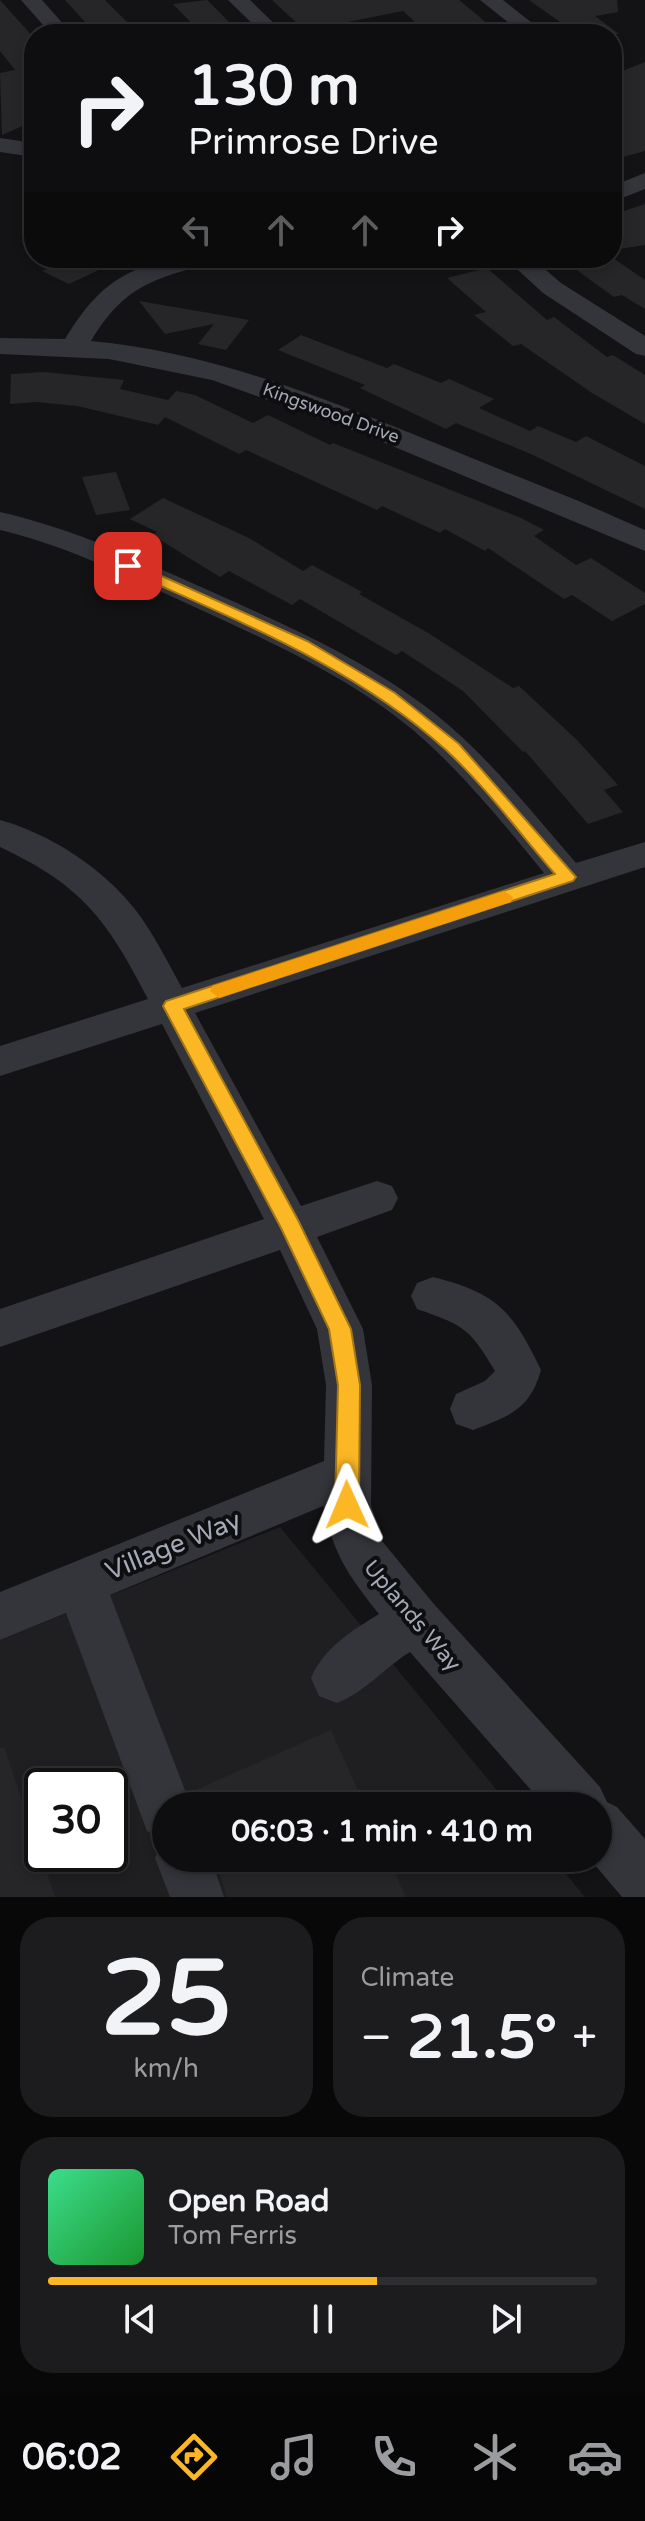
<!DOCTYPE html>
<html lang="en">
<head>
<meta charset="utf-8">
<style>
  body { margin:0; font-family:"Varela Round",sans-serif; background:#1c1c1e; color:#f1f3f6; height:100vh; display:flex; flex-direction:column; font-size:30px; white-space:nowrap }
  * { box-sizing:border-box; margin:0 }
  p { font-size:26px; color:#9b9c9f }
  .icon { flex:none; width:44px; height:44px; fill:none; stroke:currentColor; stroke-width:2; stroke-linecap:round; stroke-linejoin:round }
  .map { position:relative; height:1897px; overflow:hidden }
  .drawer { display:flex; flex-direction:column; gap:20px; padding:20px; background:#080809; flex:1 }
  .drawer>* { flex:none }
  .guide { position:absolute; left:24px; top:24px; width:598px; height:244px; border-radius:32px; box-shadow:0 4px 12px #0003,0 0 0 2px #2e2e30; background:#0e0e10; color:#f1f3f6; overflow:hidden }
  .speed { position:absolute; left:24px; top:1768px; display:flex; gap:16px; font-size:40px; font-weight:700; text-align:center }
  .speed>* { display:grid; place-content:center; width:104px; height:104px; border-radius:50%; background:#0e0e10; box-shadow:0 4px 12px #0003,0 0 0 2px #2e2e30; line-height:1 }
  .speed .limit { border:4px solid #111; border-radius:12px; background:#fff; color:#111 }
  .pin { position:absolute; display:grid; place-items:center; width:68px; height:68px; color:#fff; margin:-34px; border-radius:16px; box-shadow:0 4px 12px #0006 }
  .me { position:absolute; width:88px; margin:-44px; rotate:359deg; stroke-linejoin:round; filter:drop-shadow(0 0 6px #0008) }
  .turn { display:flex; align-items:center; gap:28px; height:168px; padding:0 32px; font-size:36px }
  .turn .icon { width:104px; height:104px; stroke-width:2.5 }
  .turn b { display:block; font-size:56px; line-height:68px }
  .lanes { display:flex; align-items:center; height:76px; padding:0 32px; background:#0003; justify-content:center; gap:40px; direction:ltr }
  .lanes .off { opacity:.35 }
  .big { font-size:60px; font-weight:700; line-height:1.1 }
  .drawer .tile { flex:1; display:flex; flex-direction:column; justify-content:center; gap:12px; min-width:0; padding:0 28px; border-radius:32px; background:#1c1c1e }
  .drawer .dial { align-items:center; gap:0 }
  .dial b { font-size:104px; line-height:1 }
  .song { display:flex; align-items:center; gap:24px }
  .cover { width:96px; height:96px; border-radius:12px; background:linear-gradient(135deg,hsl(150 70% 55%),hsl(130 70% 35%)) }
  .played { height:8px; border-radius:4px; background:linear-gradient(90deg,#fcb725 60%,#2e2e30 60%) }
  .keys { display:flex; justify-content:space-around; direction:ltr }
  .heat { display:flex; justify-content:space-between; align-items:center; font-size:44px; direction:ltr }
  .drawer .tiles { flex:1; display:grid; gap:20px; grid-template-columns:1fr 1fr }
  .tile:last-child { grid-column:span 2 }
  .trip { position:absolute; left:152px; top:1792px; width:460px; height:80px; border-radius:40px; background:#0e0e10; box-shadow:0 4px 12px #0003,0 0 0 2px #2e2e30; font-weight:700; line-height:80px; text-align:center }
  .tab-bar { display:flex; height:128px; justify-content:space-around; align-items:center; background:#060606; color:#9b9c9f }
  .tab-bar .icon { width:56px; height:56px }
  .tab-bar .on { color:#fcb725 }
  .tab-bar b { font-size:36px; color:#f1f3f6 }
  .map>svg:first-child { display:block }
  .built { fill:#1f1f22; fill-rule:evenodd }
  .building { fill:#262629 }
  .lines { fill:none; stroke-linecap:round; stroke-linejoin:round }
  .minor { fill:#34353a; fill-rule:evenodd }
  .route { fill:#fcb725; stroke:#a47718; stroke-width:2 }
  .slow { fill:#f59e0b }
  .labels { text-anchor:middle; stroke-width:8; stroke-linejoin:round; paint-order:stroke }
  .far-street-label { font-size:18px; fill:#a4a9b6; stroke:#0e0e10 }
  .street-label { font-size:22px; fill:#a4a9b6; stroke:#0e0e10 }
  .near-street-label { font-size:26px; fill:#a4a9b6; stroke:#0e0e10 }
</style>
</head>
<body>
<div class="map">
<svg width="645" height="1897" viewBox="0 0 645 1897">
  <rect width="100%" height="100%" fill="#131315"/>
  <path class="built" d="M280,1527L510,1806H166V1858H553L585,1897H0V1640ZM42,1786H110V1854H42Z"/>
  <g class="building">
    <polygon points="0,0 34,38 34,121 2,135 0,73 15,70 0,51"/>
    <polygon points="65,0 105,0 139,34 96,34"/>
    <polygon points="207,0 234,27 200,32 173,4"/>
    <polygon points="272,0 459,0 500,34 428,34 403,11 343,23 348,27 315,32 306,24 299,25"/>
    <polygon points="529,0 617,0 618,12 595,16 619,34 577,34"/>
    <polygon points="645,62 645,151 612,160 612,75"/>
    <polygon points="645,204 645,245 612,250 612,215"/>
    <polygon points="69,258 124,258 69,284 42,271"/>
    <polygon points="560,258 613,258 645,280 645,309 622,295 614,297"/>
    <polygon points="487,268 547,320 554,317 607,357 613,355 645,375 645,424 592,393 521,344 513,346 474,315 486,312 447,278"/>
    <polygon points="139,301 221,315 249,320 226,350 198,344 214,324 165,334"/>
    <polygon points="301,335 387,368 394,364 441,383 449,379 494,399 479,408 530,431 538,426 576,442 586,436 645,466 645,509 533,455 456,423 446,429 360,388 365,385 278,350"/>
    <polygon points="44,372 124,380 120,389 168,400 176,391 195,395 253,423 268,415 330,445 333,443 521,518 544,530 534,536 576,565 591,558 645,593 645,604 612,621 572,595 564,599 488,548 485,551 445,529 440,533 382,506 377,510 246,450 239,454 165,417 158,425 77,406 37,402 10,404 11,374"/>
    <polygon points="116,472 130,510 96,515 82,477"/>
    <polygon points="163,498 249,538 303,571 312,565 362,592 359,594 430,634 513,688 519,686 577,740 618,785 604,790 623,812 588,824 525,751 523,752 463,691 402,651 396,655 300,599 292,605 229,571 220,577 152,535 157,532 130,519"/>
    <polygon points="331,1730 365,1806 194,1806 189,1793"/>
    <polygon points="4,1747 55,1897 0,1897 0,1748"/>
    <polygon points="214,1858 388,1858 406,1897 227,1897"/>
  </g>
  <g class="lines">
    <g class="minor">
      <polygon points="21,0 42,0 72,34 51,34"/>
      <polygon points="228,0 250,0 285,34 263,34"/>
      <polygon points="480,0 503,0 546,34 523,34"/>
      <polygon points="0,138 34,143 34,157 0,152"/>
      <polygon points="645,173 645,189 612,202 612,186"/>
      <path d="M171,258H216L213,263C154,278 124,286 91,341C214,352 331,401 445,447C507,473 570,496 631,524L645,530V551L361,433L212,380L109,359L0,354V338L65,339C94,292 116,272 171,258Z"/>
      <polygon points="505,258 532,258 561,283 645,336 645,356 636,354 543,293"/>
      <path d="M0,512C74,529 141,560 210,591C288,626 366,660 434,713C488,756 531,811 576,863L645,842V867L195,1013L301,1206L377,1181L392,1186L398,1198L392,1210L317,1237L363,1329L372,1385L371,1505L382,1541L433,1603L600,1787L607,1802L617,1807L645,1839V1897H622L589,1858H598V1806H545L410,1652C384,1668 365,1692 337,1703L319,1696L311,1678C324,1648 351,1631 379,1614C348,1575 334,1555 323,1506L110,1595L191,1806H166V1858H211L224,1897H170L155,1858L164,1838L147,1831L66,1613L0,1640V1592L324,1461L326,1385L317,1329L280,1250L0,1347V1309L264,1219L162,1024L0,1076V1046L148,999C107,920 83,886 0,847V820C50,834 101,867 134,908C153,932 167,961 182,988L544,873C503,823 462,772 413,730C343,672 257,636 175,598C118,572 61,544 0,530Z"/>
      <path d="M433,1277C497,1293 513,1311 541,1370C530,1410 509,1416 473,1430L456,1424L450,1409L456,1394L485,1381L495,1371C470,1328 463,1325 417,1309L411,1296L417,1283Z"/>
    </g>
  </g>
  <path class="route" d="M128,561L307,641L395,693L459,744L576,877L573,881L184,1009L298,1220L351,1329L360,1385L359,1505L355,1512L347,1515L339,1512L335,1505L338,1385L329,1329L281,1228L163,1006L166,1001L555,874C520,834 486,787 446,750C354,666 235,620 123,569L121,566Z"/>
  <polygon class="slow" points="504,891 513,897 511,902 219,998 210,991 212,986"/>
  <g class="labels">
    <g class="far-street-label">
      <text transform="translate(331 413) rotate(20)" y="6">Kingswood Drive</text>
    </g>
    <g class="street-label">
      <text transform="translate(413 1615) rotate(50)" y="8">Uplands Way</text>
    </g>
    <g class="near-street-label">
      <text transform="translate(173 1545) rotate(-22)" y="9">Village Way</text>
    </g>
  </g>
</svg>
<div class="speed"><div class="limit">30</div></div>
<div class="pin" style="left:128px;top:566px;background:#d93025"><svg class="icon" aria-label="arrive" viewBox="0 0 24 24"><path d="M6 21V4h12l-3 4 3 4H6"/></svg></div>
<svg class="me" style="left:347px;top:1505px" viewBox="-20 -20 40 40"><path d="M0-17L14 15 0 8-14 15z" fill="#fcb725" stroke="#fff" stroke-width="4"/></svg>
<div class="trip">06:03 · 1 min · 410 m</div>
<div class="guide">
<div class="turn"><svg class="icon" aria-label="right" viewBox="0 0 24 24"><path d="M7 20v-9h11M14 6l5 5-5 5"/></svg><div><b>130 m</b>Primrose Drive</div></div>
<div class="lanes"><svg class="icon off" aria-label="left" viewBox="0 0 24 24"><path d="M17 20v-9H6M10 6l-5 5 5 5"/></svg><svg class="icon off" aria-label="ahead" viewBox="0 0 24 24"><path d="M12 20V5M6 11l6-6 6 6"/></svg><svg class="icon off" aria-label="ahead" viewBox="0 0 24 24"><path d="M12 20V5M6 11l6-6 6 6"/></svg><svg class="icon" aria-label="right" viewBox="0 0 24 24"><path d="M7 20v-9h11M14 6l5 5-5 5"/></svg></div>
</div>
</div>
<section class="drawer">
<div class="tiles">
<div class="tile dial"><b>25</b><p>km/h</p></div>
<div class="tile"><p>Climate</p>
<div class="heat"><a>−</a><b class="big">21.5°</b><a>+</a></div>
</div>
<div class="tile">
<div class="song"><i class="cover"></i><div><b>Open Road</b><p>Tom Ferris</p></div></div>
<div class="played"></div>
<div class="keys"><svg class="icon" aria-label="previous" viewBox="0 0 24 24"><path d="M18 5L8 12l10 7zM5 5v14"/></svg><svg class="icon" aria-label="pause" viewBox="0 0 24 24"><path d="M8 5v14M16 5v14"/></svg><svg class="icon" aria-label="next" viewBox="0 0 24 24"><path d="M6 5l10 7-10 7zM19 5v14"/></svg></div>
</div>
</div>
</section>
<nav class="tab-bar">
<b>06:02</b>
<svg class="icon on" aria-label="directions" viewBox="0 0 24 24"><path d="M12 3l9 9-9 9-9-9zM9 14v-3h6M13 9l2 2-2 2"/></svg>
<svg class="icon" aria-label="music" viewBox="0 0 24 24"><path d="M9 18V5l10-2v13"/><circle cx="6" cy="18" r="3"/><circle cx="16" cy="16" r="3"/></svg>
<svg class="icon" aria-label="phone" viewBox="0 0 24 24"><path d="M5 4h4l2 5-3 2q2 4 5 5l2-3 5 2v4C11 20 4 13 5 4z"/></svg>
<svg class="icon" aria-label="climate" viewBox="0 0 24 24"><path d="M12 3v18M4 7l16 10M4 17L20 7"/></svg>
<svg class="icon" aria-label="car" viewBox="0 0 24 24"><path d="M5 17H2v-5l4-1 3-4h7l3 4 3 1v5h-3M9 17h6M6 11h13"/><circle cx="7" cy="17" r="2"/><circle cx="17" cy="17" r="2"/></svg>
</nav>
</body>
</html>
